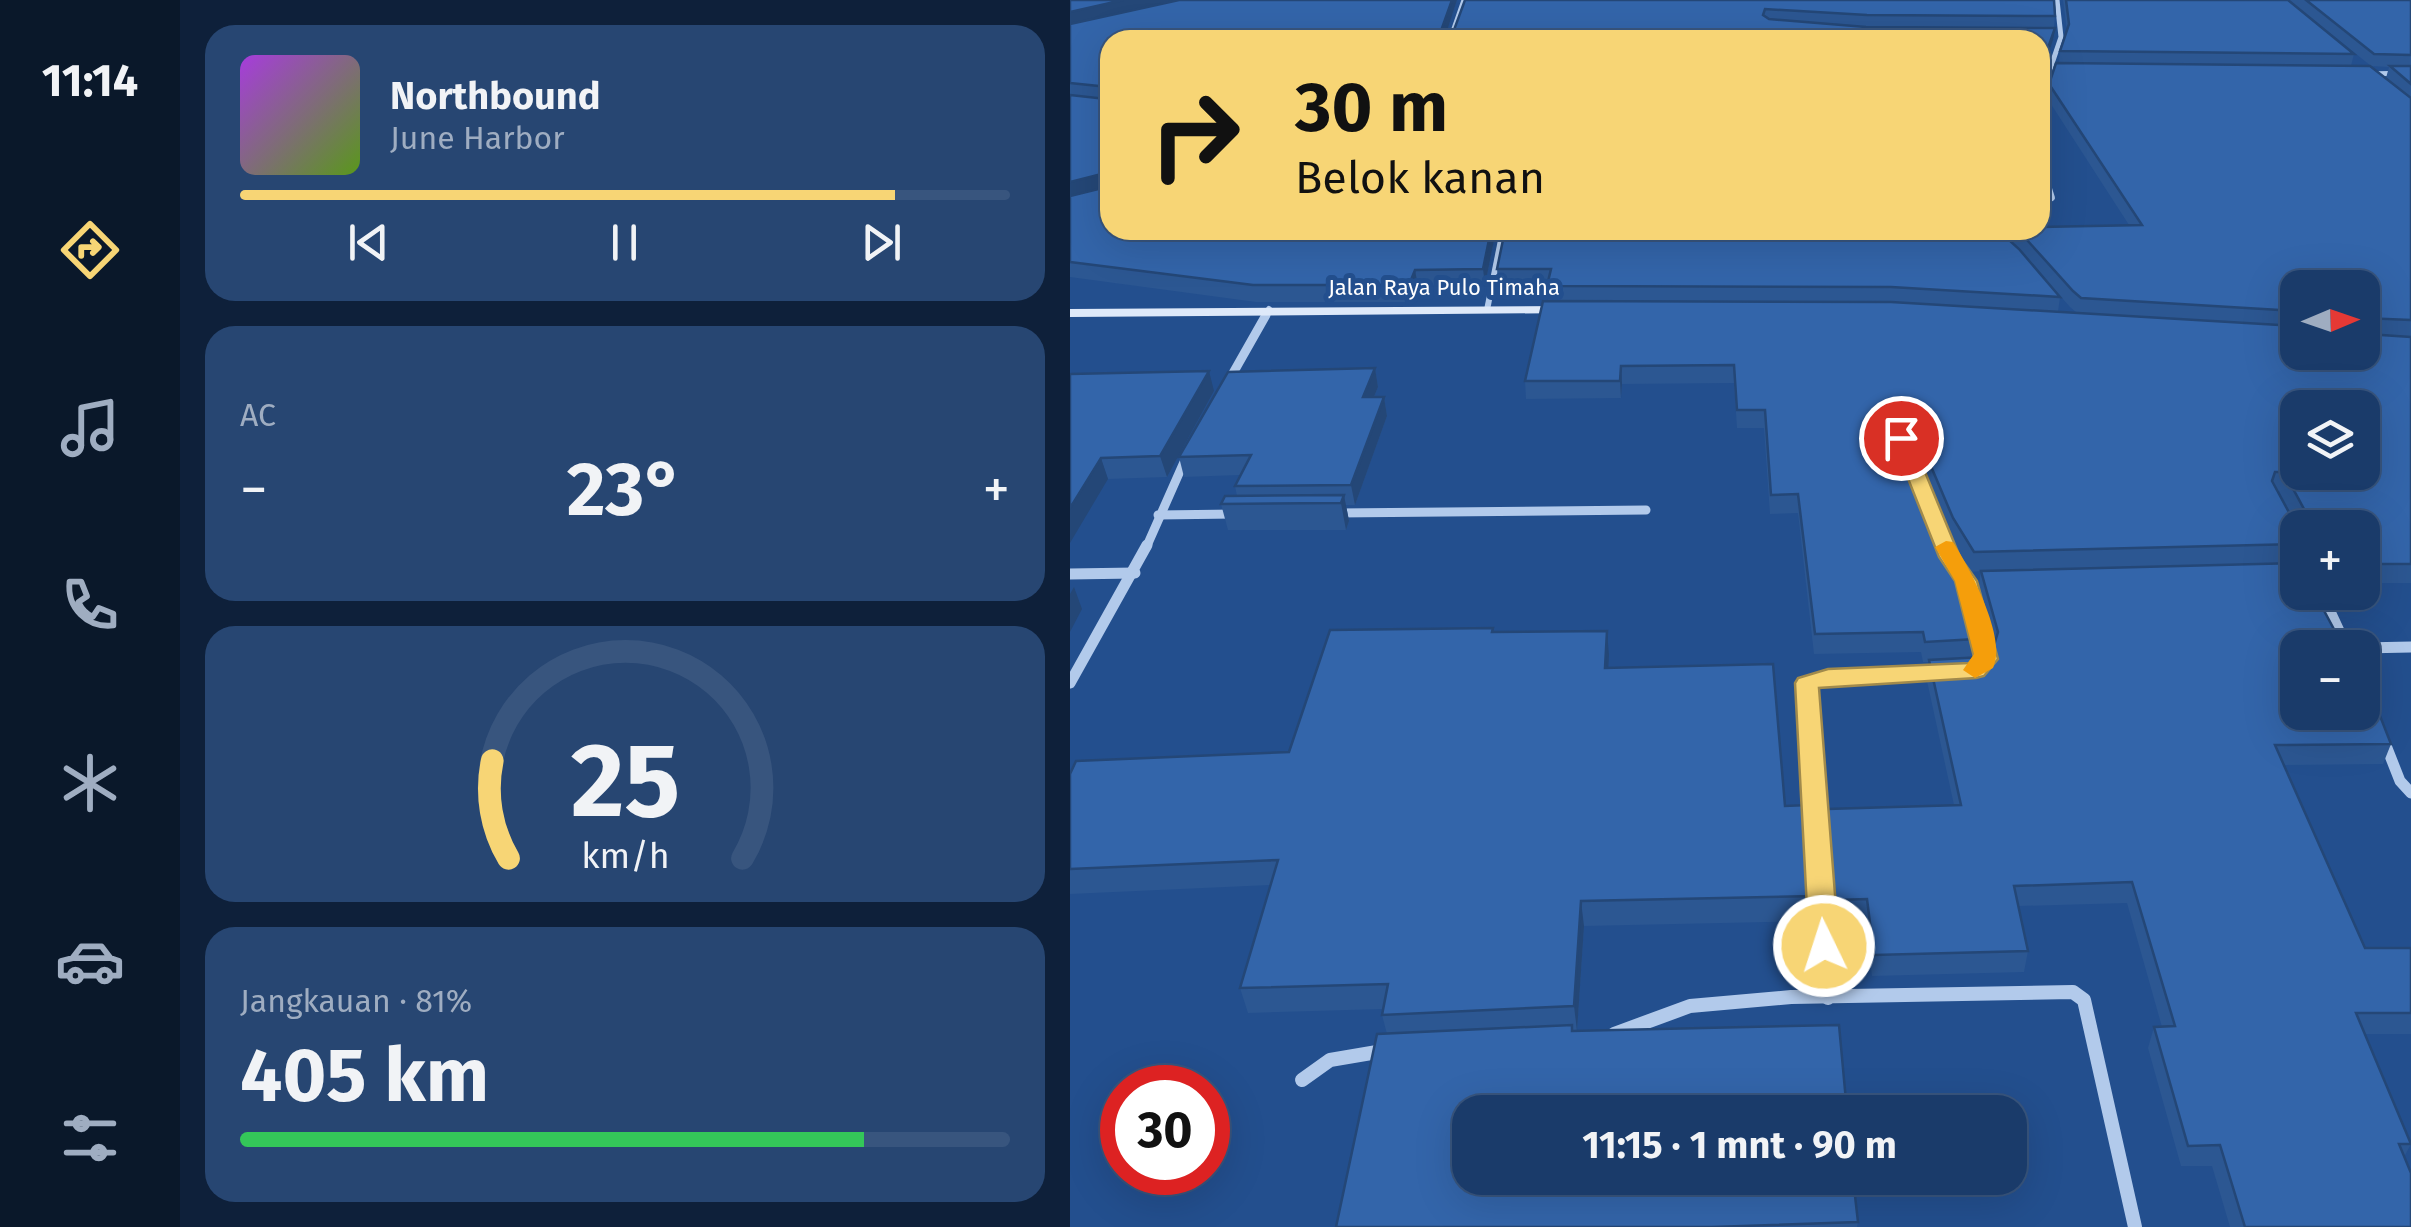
<!DOCTYPE html>
<html lang="id">
<head>
<meta charset="utf-8">
<style>
  body { margin:0; font-family:"Fira Sans",sans-serif; background:#274672; color:#f1f3f6; height:100vh; display:flex; flex-direction:column; font-size:38px; white-space:nowrap }
  * { box-sizing:border-box; margin:0 }
  p { font-size:32px; color:#9fadc1 }
  .icon { flex:none; width:55px; height:55px; fill:none; stroke:currentColor; stroke-width:2; stroke-linecap:round; stroke-linejoin:round }
  .map { position:relative; flex:1; overflow:hidden }
  .drawer { display:flex; flex-direction:column; gap:25px; padding:25px; background:#0e203a; width:890px }
  .drawer>* { flex:none }
  .top-card { position:absolute; left:30px; top:30px; width:950px; height:210px; border-radius:30px; box-shadow:0 10px 40px #0002,0 0 0 2px #38557e; background:#f7d575; color:#111; overflow:hidden }
  .needle { width:65px; rotate:88deg }
  .fabs { position:absolute; left:1210px; top:270px; display:grid; gap:20px }
  .fabs a { display:grid; place-items:center; width:100px; height:100px; border-radius:20px; background:#1a3b6a; box-shadow:0 10px 40px #0002,0 0 0 2px #38557e; font-size:50px }
  .speed { position:absolute; left:30px; top:1065px; display:flex; gap:20px; font-size:50px; font-weight:700; text-align:center }
  .speed>* { display:grid; place-content:center; width:130px; height:130px; border-radius:50%; background:#1a3b6a; box-shadow:0 10px 40px #0002,0 0 0 2px #38557e; line-height:1 }
  .speed .limit { border:15px solid #d22; background:#fff; color:#111 }
  .pin { position:absolute; display:grid; place-items:center; width:85px; height:85px; color:#fff; margin:-42px; border:5px solid #fff; border-radius:50%; box-shadow:0 2px 10px #0007 }
  .me { position:absolute; width:110px; margin:-55px; rotate:356deg; stroke-linejoin:round; filter:drop-shadow(0 0 8px #0008) }
  .turn { display:flex; align-items:center; gap:35px; height:210px; padding:0 30px; font-size:45px }
  .turn .icon { width:130px; height:130px; stroke-width:2.5 }
  .turn b { display:block; font-size:70px; line-height:85px }
  .big { font-size:75px; font-weight:700; line-height:1.1 }
  .drawer .tile { flex:1; display:flex; flex-direction:column; justify-content:center; gap:15px; min-width:0; padding:0 35px; border-radius:30px; background:#274672 }
  .drawer .dial { align-items:center; gap:0 }
  .dial svg { height:260px; overflow:visible; fill:none; stroke:#38557e; stroke-width:7; stroke-linecap:round; text-anchor:middle }
  .dial text { fill:#f1f3f6; stroke:none }
  .song { display:flex; align-items:center; gap:30px }
  .cover { width:120px; height:120px; border-radius:15px; background:linear-gradient(135deg,hsl(280 70% 55%),hsl(90 70% 35%)) }
  .played { height:10px; border-radius:5px; background:linear-gradient(90deg,#f7d575 85%,#38557e 85%) }
  .keys { display:flex; justify-content:space-around; direction:ltr }
  .heat { display:flex; justify-content:space-between; align-items:center; font-size:55px; direction:ltr }
  .charge { height:15px; border-radius:8px; background:linear-gradient(90deg,#34c759 81%,#38557e 0) }
  .trip { position:absolute; left:382px; top:1095px; width:575px; height:100px; border-radius:30px; background:#1a3b6a; box-shadow:0 10px 40px #0002,0 0 0 2px #38557e; font-weight:700; line-height:100px; text-align:center }
  main { display:flex; flex:1; min-height:0 }
  .tabs { display:flex; flex-direction:column; width:180px; justify-content:space-around; align-items:center; background:#0a182a; color:#9fadc1 }
  .tabs .icon { width:70px; height:70px }
  .tabs .current { color:#f7d575 }
  .tabs b { font-size:45px; color:#f1f3f6 }
  .map>svg:first-child { display:block }
  .lines { fill:none; stroke-linecap:round; stroke-linejoin:round }
  .street-far4 { stroke:#b2caeb; stroke-width:5 }
  .street-far3 { stroke:#b2caeb; stroke-width:6 }
  .street-far2 { stroke:#b2caeb; stroke-width:9 }
  .street-far1 { stroke:#b2caeb; stroke-width:11 }
  .street { stroke:#b2caeb; stroke-width:14 }
  .secondary { fill:#dee9f9; fill-rule:evenodd }
  .wall { fill:#2c5792; fill-rule:evenodd }
  .shaded-wall { fill:#244777 }
  .building { fill:#3365aa; stroke:#244777; stroke-width:2.5; fill-rule:evenodd }
  .route { fill:#f7d575; stroke:#a18a4c; stroke-width:2.5 }
  .slow { fill:#f59e0b }
  .labels { text-anchor:middle; stroke-width:10; stroke-linejoin:round; paint-order:stroke }
  .far-street-label { font-size:22px; fill:#fff; stroke:#234f8e }
</style>
</head>
<body>
<main>
<nav class="tabs">
<b>11:14</b>
<svg class="icon current" aria-label="directions" viewBox="0 0 24 24"><path d="M12 3l9 9-9 9-9-9zM9 14v-3h6M13 9l2 2-2 2"/></svg>
<svg class="icon" aria-label="music" viewBox="0 0 24 24"><path d="M9 18V5l10-2v13"/><circle cx="6" cy="18" r="3"/><circle cx="16" cy="16" r="3"/></svg>
<svg class="icon" aria-label="phone" viewBox="0 0 24 24"><path d="M5 4h4l2 5-3 2q2 4 5 5l2-3 5 2v4C11 20 4 13 5 4z"/></svg>
<svg class="icon" aria-label="climate" viewBox="0 0 24 24"><path d="M12 3v18M4 7l16 10M4 17L20 7"/></svg>
<svg class="icon" aria-label="car" viewBox="0 0 24 24"><path d="M5 17H2v-5l4-1 3-4h7l3 4 3 1v5h-3M9 17h6M6 11h13"/><circle cx="7" cy="17" r="2"/><circle cx="17" cy="17" r="2"/></svg>
<svg class="icon" aria-label="filters" viewBox="0 0 24 24"><path d="M4 7h16M4 17h16"/><circle cx="9" cy="7" r="2"/><circle cx="15" cy="17" r="2"/></svg>
</nav>
<section class="drawer">
<div class="tile">
<div class="song"><i class="cover"></i><div><b>Northbound</b><p>June Harbor</p></div></div>
<div class="played"></div>
<div class="keys"><svg class="icon" aria-label="previous" viewBox="0 0 24 24"><path d="M18 5L8 12l10 7zM5 5v14"/></svg><svg class="icon" aria-label="pause" viewBox="0 0 24 24"><path d="M8 5v14M16 5v14"/></svg><svg class="icon" aria-label="next" viewBox="0 0 24 24"><path d="M6 5l10 7-10 7zM19 5v14"/></svg></div>
</div>
<div class="tile"><p>AC</p>
<div class="heat"><a>−</a><b class="big">23°</b><a>+</a></div>
</div>
<div class="tile dial"><svg viewBox="0 0 100 80">
<path d="M14 69A42 42 0 1 1 86 69"/>
<path d="M14 69A42 42 0 0 1 9 39" stroke="#f7d575"/>
<text x="50" y="56" font-size="32" font-weight="700">25</text>
<text x="50" y="72" font-size="11">km/h</text>
</svg></div>
<div class="tile"><p>Jangkauan · 81%</p><b class="big">405 km</b><div class="charge"></div></div>
</section>
<div class="map">
<svg width="1341" height="1227" viewBox="0 0 1341 1227">
  <rect width="100%" height="100%" fill="#234f8e"/>
  <g class="lines">
    <g class="street-far4">
      <polyline points="380,40 394,0"/>
      <polyline points="1297,74 1341,73"/>
      <polyline points="970,99 991,37 987,0"/>
    </g>
    <g class="street-far3">
      <polyline points="970,160 982,198 970,205"/>
      <polyline points="417,310 433,230"/>
      <polyline points="194,318 199,309"/>
    </g>
    <g class="street-far2">
      <polyline points="158,382 196,315"/>
      <polyline points="841,462 875,544"/>
      <polyline points="267,513 576,510"/>
      <polyline points="88,515 165,514"/>
      <polyline points="76,548 118,453"/>
    </g>
    <g class="street-far1">
      <polyline points="0,574 65,573"/>
      <polyline points="896,581 916,654 912,666"/>
      <polyline points="1251,592 1277,648"/>
      <polyline points="1292,648 1341,647"/>
      <polyline points="0,683 77,545"/>
      <polyline points="1315,743 1330,781 1341,793"/>
      <polyline points="748,845 737,683 758,677 871,672"/>
    </g>
    <g class="street">
      <polyline points="748,842 758,998"/>
      <polyline points="544,1034 620,1006 721,997 1003,992 1014,1000 1065,1227"/>
      <polyline points="232,1080 260,1060 313,1051"/>
    </g>
    <polygon class="secondary" points="498,306 503,307 503,313 0,317 0,309"/>
  </g>
  <g class="wall">
    <polygon points="0,0 387,0 376,33 377,34 384,30 395,0 985,16 983,40 970,80 970,40 40,40 40,230 426,230 415,285 348,286 341,302 186,302 0,277"/>
    <path d="M993,0H1218L1284,54L1281,66L1316,78L1319,67L1301,66L1219,0H1341V583H1292V528H1228L1209,491H1207L1228,529V592L1321,744L1313,764L1214,765L1295,948H1341V1034H1295L1341,1144L1334,1157L1341,1227H1160L1142,1166H1111L1078,1048L1084,1027H1092L1057,903L949,906L958,951L954,972L802,976L795,920L764,921L756,829L757,809L884,805L857,681L859,662H853L851,652L744,654L728,513L700,514L694,428H667L664,383L552,384L551,398L456,399L455,381L478,301L477,285H429L427,269L948,248L943,243L945,230L1059,225L977,98L979,84L989,63L990,51L997,31ZM955,256L1000,307L1007,313L988,312L990,297ZM1228,288L1292,352H1228ZM829,430L839,435L880,538L901,572L911,571L908,590L923,646L922,652L913,657L904,658L909,633Z"/>
    <polygon points="305,368 308,387 304,397 314,397 317,416 285,505 276,505 279,521 276,530 158,530 151,504 167,496 165,486 170,475 114,477 109,457"/>
    <polygon points="0,374 144,391 97,477 38,479"/>
    <polygon points="537,631 538,667 715,806 744,896 742,921 514,926 507,1031 788,1222 787,1227 266,1227 317,1034 312,1015 313,1009 178,1013 170,988 200,885 0,894 0,774 219,752 423,632"/>
  </g>
  <g class="shaded-wall">
    <polygon points="53,0 108,0 0,25 0,12"/>
    <polygon points="382,0 387,0 374,40 372,28"/>
    <polygon points="985,28 983,40 970,80 970,71"/>
    <polygon points="35,173 39,188 0,198 0,182"/>
    <polygon points="421,230 426,230 415,285 413,269"/>
    <polygon points="345,270 348,286 341,302 339,285"/>
    <polygon points="551,366 552,384 551,398 550,381"/>
    <polygon points="305,368 308,387 296,416 293,397"/>
    <polygon points="139,371 144,391 97,477 90,456"/>
    <polygon points="314,397 317,416 285,505 281,485"/>
    <polygon points="31,458 38,479 0,543 0,508"/>
    <polygon points="274,495 279,521 276,530 271,503"/>
    <polygon points="4,587 12,609 0,632 0,594"/>
    <polygon points="537,631 539,655 537,691 535,668"/>
    <polygon points="511,901 514,926 507,1031 504,1006"/>
  </g>
  <g class="building">
    <polygon points="0,0 53,0 0,12"/>
    <polygon points="109,0 382,0 372,28 377,34 384,30 395,0 984,0 985,16 797,15 695,9 693,15 699,19 796,27 985,28 970,71 970,40 40,40 40,90 38,87 0,83 0,24"/>
    <polygon points="996,0 1218,0 1284,54 990,51 999,24"/>
    <polygon points="1236,0 1341,0 1341,55 1304,54"/>
    <path d="M986,63L1300,66L1341,98V320L1294,318L1297,334L1341,337V564H1292V528H1239L1241,522L1214,472H1205L1202,481L1228,529V544L904,552L883,518L840,417L830,412L825,423L869,530L890,565L909,633L906,639L855,642L853,632L745,634L728,494L701,495L695,410H667L664,365L551,366L550,381H455L473,301L821,302L1228,326V352H1292V288H1228V311L1011,298L1003,291L948,230H970V227L1072,225L979,84ZM1228,408H1292V472H1228Z"/>
    <polygon points="1320,66 1341,66 1341,84"/>
    <polygon points="0,95 36,99 40,96 40,177 35,173 0,182"/>
    <polygon points="40,183 40,230 421,230 413,269 345,270 339,285 183,285 0,262 0,196 37,187"/>
    <polygon points="435,230 928,230 949,249 990,297 821,287 477,286 481,269 427,269"/>
    <polygon points="305,368 293,397 314,397 281,485 165,486 181,455 109,457 158,372"/>
    <polygon points="139,371 90,456 31,458 0,508 0,374"/>
    <polygon points="274,495 271,503 151,504 155,496"/>
    <polygon points="1228,563 1228,592 1244,592 1274,648 1228,648 1228,712 1292,712 1292,681 1305,703 1321,744 1205,745 1295,948 1341,948 1341,1013 1286,1013 1341,1144 1329,1144 1341,1173 1341,1227 1175,1227 1150,1145 1118,1146 1084,1027 1105,1026 1062,882 944,886 958,951 804,955 797,899 765,900 757,809 891,805 859,660 913,657 922,652 928,632 911,571"/>
    <polygon points="423,628 422,632 537,631 535,668 703,664 715,806 739,805 744,896 511,901 504,1006 312,1015 318,984 170,988 208,860 0,869 0,774 6,761 219,752 260,630"/>
    <polygon points="502,1025 502,1031 769,1025 777,1112 400,1112 400,1178 783,1178 788,1222 642,1227 266,1227 307,1034"/>
  </g>
  <polygon class="route" points="831,433 841,438 890,557 907,581 928,659 914,676 906,678 749,688 769,946 764,954 754,957 743,954 739,946 725,683 728,678 758,669 899,663 904,657 885,581 869,557 822,438"/>
  <path class="slow" d="M876,541L883,542C900,568 938,640 923,668L905,678L893,670L904,654L885,581L865,547Z"/>
  <g class="labels">
    <g class="far-street-label">
      <text x="374" y="295">Jalan Raya Pulo Timaha</text>
    </g>
  </g>
</svg>
<div class="fabs">
<a><svg class="needle" viewBox="-14 -14 28 28"><path d="M0-13l5 13h-10z" fill="#e53935"/><path d="M0 13l5-13h-10z" fill="#9fadc1"/></svg></a>
<a><svg class="icon" aria-label="layers" viewBox="0 0 24 24"><path d="M12 4l9 5-9 5-9-5zM3 14l9 5 9-5"/></svg></a>
<a>+</a>
<a>−</a>
</div>
<div class="speed"><div class="limit">30</div></div>
<div class="pin" style="left:831px;top:438px;background:#d93025"><svg class="icon" aria-label="arrive" viewBox="0 0 24 24"><path d="M6 21V4h12l-3 4 3 4H6"/></svg></div>
<svg class="me" style="left:754px;top:946px" viewBox="-20 -20 40 40"><circle r="17" fill="#f7d575" stroke="#fff" stroke-width="3"/><path d="M0-11L8 9 0 5-8 9z" fill="#fff"/></svg>
<div class="trip">11:15 · 1 mnt · 90 m</div>
<div class="top-card">
<div class="turn"><svg class="icon" aria-label="right" viewBox="0 0 24 24"><path d="M7 20v-9h11M14 6l5 5-5 5"/></svg><div><b>30 m</b>Belok kanan</div></div>
</div>
</div>
</main>
</body>
</html>
